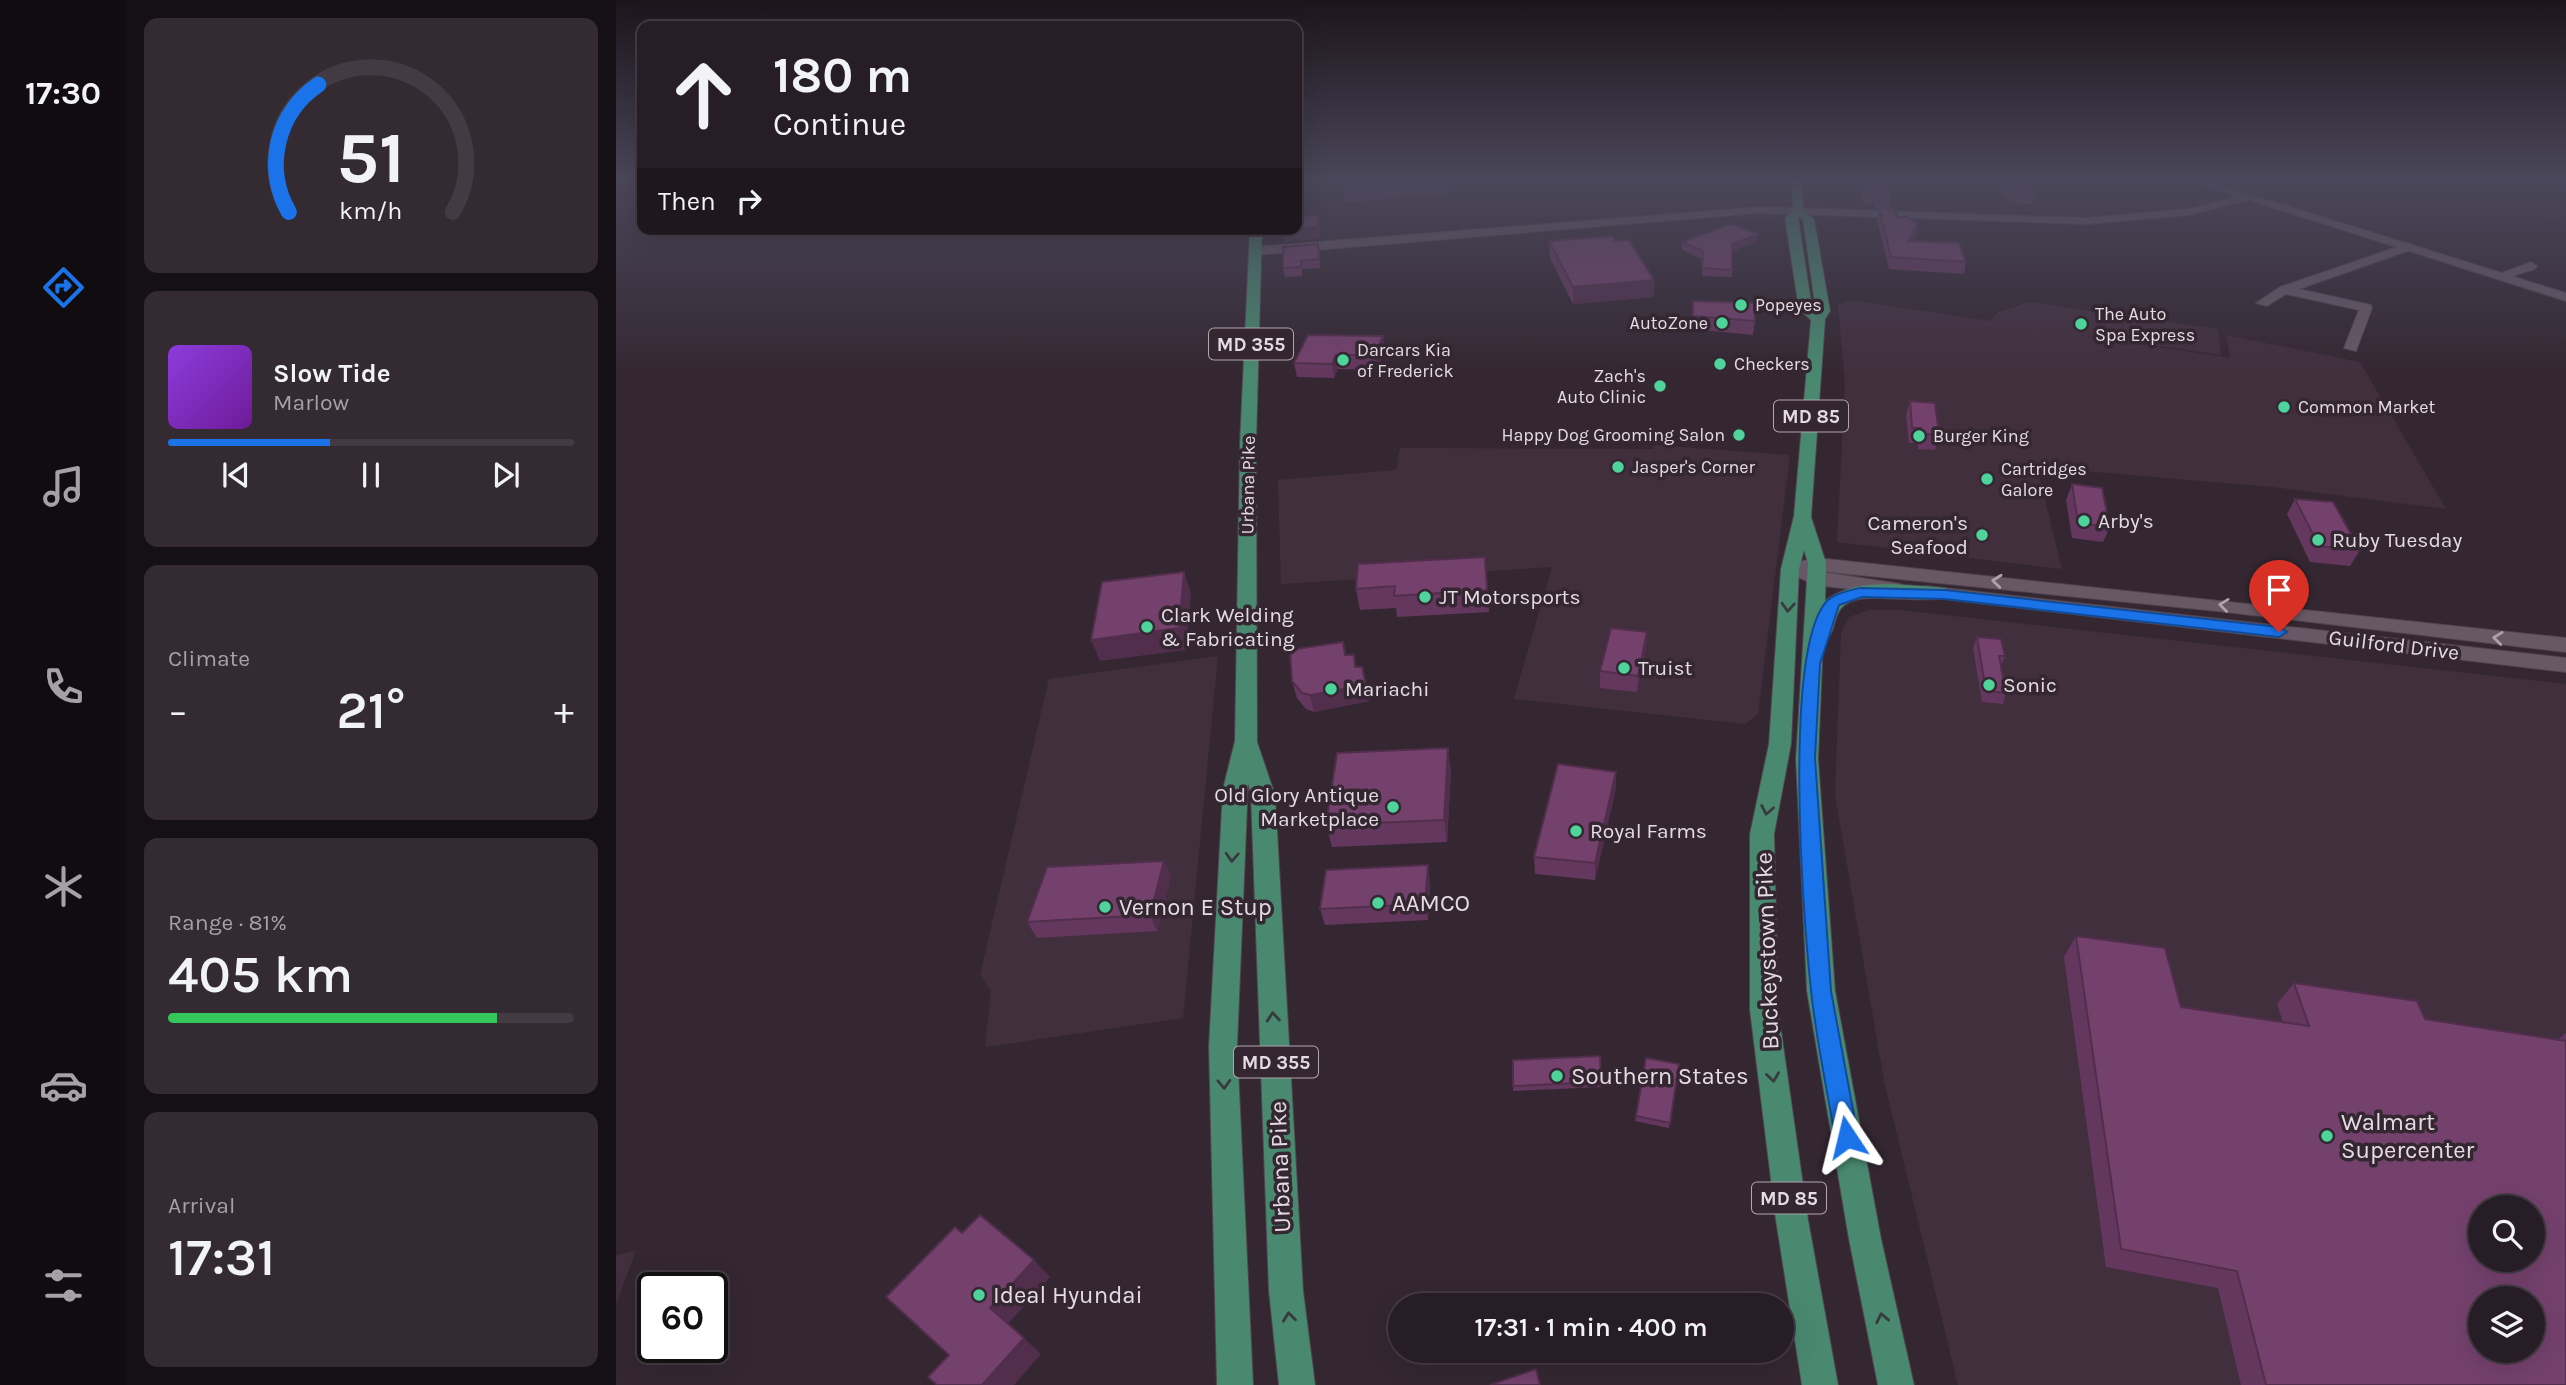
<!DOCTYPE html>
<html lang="en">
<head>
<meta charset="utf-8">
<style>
  body { margin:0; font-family:Karla,sans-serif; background:#332a32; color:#f1f3f6; height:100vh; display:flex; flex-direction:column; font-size:26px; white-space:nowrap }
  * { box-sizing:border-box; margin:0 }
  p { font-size:23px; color:#a4a2a7 }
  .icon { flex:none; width:38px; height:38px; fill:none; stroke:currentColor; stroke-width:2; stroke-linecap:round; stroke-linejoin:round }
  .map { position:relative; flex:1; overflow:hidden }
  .panel { display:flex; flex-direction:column; gap:18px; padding:18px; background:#151015; width:490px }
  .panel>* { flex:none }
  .top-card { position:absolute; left:21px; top:21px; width:665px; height:214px; border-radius:14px; box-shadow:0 7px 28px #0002,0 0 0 2px #433b43; background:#271d26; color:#f1f3f6; overflow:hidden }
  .fabs { position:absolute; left:1852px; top:1195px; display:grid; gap:14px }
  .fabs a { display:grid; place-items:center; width:77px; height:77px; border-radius:50%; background:#271d26; box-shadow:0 7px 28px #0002,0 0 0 2px #433b43; font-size:35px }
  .speed { position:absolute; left:21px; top:1272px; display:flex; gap:14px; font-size:35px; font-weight:700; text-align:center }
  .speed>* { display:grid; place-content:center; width:91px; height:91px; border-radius:50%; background:#271d26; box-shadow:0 7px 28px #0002,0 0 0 2px #433b43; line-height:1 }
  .speed .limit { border:4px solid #111; border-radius:10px; background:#fff; color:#111 }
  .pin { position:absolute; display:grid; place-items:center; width:60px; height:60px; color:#fff; margin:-72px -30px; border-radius:50% 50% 50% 0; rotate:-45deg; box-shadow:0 0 7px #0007 }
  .pin .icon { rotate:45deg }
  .me { position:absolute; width:77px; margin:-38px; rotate:350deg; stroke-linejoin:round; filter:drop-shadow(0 0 5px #0008) }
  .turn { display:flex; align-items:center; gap:24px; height:147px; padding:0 21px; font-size:32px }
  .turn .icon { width:91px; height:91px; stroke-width:2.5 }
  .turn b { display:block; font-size:49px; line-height:60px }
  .then { display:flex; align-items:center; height:66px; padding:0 21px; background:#0003; gap:14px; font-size:26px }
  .big { font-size:52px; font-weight:600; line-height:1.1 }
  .panel .tile { flex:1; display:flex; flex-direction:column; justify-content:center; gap:10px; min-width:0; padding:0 24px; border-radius:14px; background:#332a32 }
  .panel .dial { align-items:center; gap:0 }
  .dial svg { height:182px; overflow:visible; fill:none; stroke:#433b43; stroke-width:7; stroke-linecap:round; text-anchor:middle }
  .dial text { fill:#f1f3f6; stroke:none }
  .song { display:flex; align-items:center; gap:21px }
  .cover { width:84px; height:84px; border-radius:10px; background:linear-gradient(135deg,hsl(270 70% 55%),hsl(280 70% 35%)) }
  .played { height:7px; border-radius:4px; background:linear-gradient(90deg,#1a73e8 40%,#433b43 40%) }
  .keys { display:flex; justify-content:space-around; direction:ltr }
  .heat { display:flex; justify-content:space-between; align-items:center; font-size:38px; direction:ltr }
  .charge { height:10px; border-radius:5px; background:linear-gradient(90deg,#34c759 81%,#433b43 0) }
  .trip { position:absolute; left:772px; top:1293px; width:406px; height:70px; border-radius:35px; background:#271d26; box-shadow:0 7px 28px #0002,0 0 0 2px #433b43; font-weight:600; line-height:70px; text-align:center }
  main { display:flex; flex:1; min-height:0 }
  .dock { display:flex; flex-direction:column; width:126px; justify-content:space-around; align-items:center; background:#100c0f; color:#a4a2a7 }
  .dock .icon { width:49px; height:49px }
  .dock .on { color:#1a73e8 }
  .dock b { font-size:32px; color:#f1f3f6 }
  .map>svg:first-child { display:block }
  .built { fill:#412f3e; fill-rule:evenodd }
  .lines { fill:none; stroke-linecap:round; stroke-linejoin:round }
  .street-casing { stroke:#50444e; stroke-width:2 }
  .secondary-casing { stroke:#50444e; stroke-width:2 }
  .primary-casing { stroke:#50444e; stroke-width:2 }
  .street { fill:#685865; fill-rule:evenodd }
  .secondary { fill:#685865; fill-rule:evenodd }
  .primary { fill:#498970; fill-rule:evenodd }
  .wall { fill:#64385e }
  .shaded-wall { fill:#512e4c }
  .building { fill:#74416d; stroke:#512e4c; stroke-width:2; fill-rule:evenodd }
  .oneway { stroke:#ada1aa }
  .oneway2 { stroke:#383b3e }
  .route { fill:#1a73e8; stroke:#114b97; stroke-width:2 }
  .poi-dot { fill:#4ed39a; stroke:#342732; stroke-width:2.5 }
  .labels { text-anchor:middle; stroke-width:7; stroke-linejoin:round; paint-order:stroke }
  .far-poi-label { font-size:18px; fill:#e5dce3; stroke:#342732; text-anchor:start }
  .far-street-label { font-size:18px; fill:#e5dce3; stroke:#342732 }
  .shield { fill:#342732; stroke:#b0a6ae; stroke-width:2 }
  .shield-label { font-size:19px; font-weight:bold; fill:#e5dce3 }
  .poi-label { font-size:21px; fill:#e5dce3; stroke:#342732; text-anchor:start }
  .street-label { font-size:21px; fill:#e5dce3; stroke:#342732 }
  .near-poi-label { font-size:24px; fill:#e5dce3; stroke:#342732; text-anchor:start }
  .near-street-label { font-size:24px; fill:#e5dce3; stroke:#342732 }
</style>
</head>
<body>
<main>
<nav class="dock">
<b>17:30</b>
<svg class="icon on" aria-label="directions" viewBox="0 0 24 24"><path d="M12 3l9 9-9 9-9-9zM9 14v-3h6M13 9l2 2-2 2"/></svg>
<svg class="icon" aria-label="music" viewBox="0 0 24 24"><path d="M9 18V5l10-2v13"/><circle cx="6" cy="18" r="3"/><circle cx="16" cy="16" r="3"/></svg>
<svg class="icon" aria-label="phone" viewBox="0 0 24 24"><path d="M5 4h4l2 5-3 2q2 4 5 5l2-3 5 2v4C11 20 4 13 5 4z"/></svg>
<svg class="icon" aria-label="climate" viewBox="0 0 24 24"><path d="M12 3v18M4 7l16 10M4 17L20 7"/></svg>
<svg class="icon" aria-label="car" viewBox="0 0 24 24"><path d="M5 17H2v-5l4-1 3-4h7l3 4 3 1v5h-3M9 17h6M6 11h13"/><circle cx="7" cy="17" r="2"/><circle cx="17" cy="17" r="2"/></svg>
<svg class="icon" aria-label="filters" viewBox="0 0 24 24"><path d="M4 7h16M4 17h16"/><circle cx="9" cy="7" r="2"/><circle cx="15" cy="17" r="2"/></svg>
</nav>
<section class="panel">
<div class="tile dial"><svg viewBox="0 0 100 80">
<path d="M14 69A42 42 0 1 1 86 69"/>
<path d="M14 69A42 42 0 0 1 27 13" stroke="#1a73e8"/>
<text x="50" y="56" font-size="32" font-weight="700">51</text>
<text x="50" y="72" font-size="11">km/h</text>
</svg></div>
<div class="tile">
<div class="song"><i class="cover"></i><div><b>Slow Tide</b><p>Marlow</p></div></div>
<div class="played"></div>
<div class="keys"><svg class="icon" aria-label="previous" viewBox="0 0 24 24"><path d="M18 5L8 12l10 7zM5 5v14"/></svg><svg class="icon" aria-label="pause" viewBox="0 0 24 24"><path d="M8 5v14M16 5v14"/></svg><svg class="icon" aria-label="next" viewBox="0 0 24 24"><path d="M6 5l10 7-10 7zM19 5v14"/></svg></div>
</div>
<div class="tile"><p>Climate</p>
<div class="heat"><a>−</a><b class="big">21°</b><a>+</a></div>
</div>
<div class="tile"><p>Range · 81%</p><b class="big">405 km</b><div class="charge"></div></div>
<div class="tile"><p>Arrival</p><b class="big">17:31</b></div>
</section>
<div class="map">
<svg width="1950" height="1385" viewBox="0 0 1950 1385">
  <rect width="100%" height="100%" fill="#342732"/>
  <g class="built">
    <polygon points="1241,301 1374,321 1382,312 1413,302 1602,329 1605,355 1469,336 1614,358 1610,335 1744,362 1830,509 1656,487 1421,467 1446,569 1221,542 1229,385 1222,306 1227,302"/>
    <polygon points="1038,445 1174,455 1142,714 1129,724 898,699 936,567 665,584 662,480 780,470 784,448 1037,449"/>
    <path d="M1253,610H1284L1950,684V1385H1342L1268,1081L1219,795L1225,633L1233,617ZM1864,1208H1916V1260H1864ZM1864,1298H1916V1351H1864Z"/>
    <polygon points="602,656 567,1018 369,1047 375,991 364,975 433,679"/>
    <polygon points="20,1251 0,1304 0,1255"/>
  </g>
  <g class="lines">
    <g class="street-casing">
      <g id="street">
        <polygon points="1575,180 1591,180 1638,197 1629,199"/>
        <polygon points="1793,243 1799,247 1797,249 1683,289 1755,305 1756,308 1740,351 1728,348 1743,310 1670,294 1651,306 1640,303 1664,287"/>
        <polygon points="1915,262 1921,266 1919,269 1884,280 1878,276"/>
      </g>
    </g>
    <g class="secondary-casing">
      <g id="secondary">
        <polygon points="1633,194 1950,293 1950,301 1633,200 1572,215 1471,224 1144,213 638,255 632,251 638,247 1144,207 1471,218 1572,209"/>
        <polygon points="1201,558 1950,638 1950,652 1601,611 1193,570 1285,584 1287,588 1285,592 1278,594 1199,585 1165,569 1167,565"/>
        <polygon points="1310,586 1950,658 1950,672 1303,596 1301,592 1303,588"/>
      </g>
    </g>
    <g class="primary-casing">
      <g id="primary">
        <path d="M1176,180H1186L1187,210L1198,219L1214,311L1209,319L1195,517L1210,563L1209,601C1241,576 1291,586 1329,588L1338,594C1330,605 1262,595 1243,599C1211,605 1225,632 1207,641L1202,759L1219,991L1265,1239L1298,1385H1262L1233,1239L1191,991L1180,759L1192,563L1188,550L1183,569L1175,744L1158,834L1162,1010L1192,1220L1222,1385H1186L1160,1220L1134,1010V834L1153,744L1165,569L1178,516L1195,320L1183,309L1169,218L1177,210ZM1182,217L1187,220L1200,311L1196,308Z"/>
        <polygon points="634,229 646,229 640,443 641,742 659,795 687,1291 699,1385 663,1385 653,1291 635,795 632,783 621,1046 637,1385 601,1385 593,1046 607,789 619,741 624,443"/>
      </g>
    </g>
    <use href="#street" class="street"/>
    <use href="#secondary" class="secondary"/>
    <use href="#primary" class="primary"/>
  </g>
  <g class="wall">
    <polygon points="725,180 829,180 830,195 728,202"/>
    <polygon points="1255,180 1270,180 1275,201 1274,209 1281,217 1302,223 1300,235 1296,241 1350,262 1348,274 1273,269 1261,220 1263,208 1259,208 1258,204 1248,203 1245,189 1246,181 1255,182"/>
    <polygon points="1380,180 1413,180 1420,192 1417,204 1393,203"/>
    <polygon points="1142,234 1141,242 1116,251 1116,277 1086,276 1086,259 1066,250 1066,242"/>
    <polygon points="933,241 1038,280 1038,297 957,304 934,258"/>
    <polygon points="702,244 704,252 704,268 686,269 686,276 669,277 667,268"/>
    <polygon points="1077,301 1139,321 1137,335 1076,329"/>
    <polygon points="692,335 769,350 761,370 722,369 718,378 681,377 678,363"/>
    <polygon points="1294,401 1323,435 1319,450 1302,449 1302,443 1293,443 1290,415"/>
    <polygon points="1456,484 1494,527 1487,542 1456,538 1450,500"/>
    <polygon points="1679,499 1744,550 1734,566 1694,562 1671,514"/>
    <polygon points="871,579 873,612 781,617 780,608 744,610 740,589"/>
    <polygon points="1031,632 1030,649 1021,692 984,688 984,671"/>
    <polygon points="1361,637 1389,656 1385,666 1390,693 1387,704 1366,702 1357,648"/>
    <polygon points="727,642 730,655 738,655 740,667 753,701 698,712 690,709 681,698 676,681"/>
    <polygon points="835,770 831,842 716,847 710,825"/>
    <polygon points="1000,788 979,880 919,874 918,857"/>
    <polygon points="548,861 555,877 541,931 421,938 411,922"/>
    <polygon points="814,882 812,920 709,925 704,909"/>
    <polygon points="1460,936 1565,1007 1667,1022 1661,1004 1678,983 1809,1019 1941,1040 1950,1033 1950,1385 1625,1385 1602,1288 1490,1267 1448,957"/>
    <polygon points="984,1056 985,1087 897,1091 897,1086"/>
    <polygon points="1063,1064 1053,1128 1019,1121 1020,1116"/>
  </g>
  <g class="shaded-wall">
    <polygon points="702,215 704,227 704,239 669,242 666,229 681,229"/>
    <polygon points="1302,223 1300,235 1290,253 1292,241"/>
    <polygon points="1142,234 1141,242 1115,252 1116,244"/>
    <polygon points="1038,280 1038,297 957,304 957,287"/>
    <polygon points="767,336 769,350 761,370 759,355"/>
    <polygon points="720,355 722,369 718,378 716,364"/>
    <polygon points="568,572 575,593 570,650 484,661 475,640"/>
    <polygon points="1031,632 1030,649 1021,692 1022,676"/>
    <polygon points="750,685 753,701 698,712 694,695"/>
    <polygon points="832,748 835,770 831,842 828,820"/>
    <polygon points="1000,772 1000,788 979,880 979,863"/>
    <polygon points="548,861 555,877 541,931 534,915"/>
    <polygon points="812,865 814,882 812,920 809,904"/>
    <polygon points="418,1260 434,1277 392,1324 374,1308"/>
    <polygon points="408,1338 425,1354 398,1385 366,1385"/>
  </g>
  <g class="building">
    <polygon points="725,180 829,180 726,187"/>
    <polygon points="1258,180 1270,180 1275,201 1261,200 1260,196 1249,195 1246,181 1258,182"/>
    <polygon points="1390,180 1413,180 1420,192 1396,191"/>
    <polygon points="1263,208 1279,209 1281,217 1291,217 1302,223 1292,241 1343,243 1350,262 1275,257"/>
    <polygon points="702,215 702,227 681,228 681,216"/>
    <polygon points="1115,224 1142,234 1116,244 1116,270 1086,268 1087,251 1066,242"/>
    <polygon points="996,236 999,241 1013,240 1038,280 957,287 933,241"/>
    <polygon points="702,244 703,259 685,261 685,267 667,268 667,247"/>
    <polygon points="1077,301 1138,303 1139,321 1077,316"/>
    <polygon points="692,335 767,336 759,355 720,355 716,364 678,363"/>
    <polygon points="1294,401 1319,403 1323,435 1306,434 1305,428 1296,428"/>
    <polygon points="1456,484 1486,488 1494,527 1462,523"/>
    <polygon points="1679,499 1717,502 1744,550 1703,546"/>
    <polygon points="869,557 871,590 778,596 779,586 740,589 742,564"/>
    <polygon points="568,572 563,628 475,640 486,582"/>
    <polygon points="995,628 1031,632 1022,676 984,671"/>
    <polygon points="1361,637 1385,639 1389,656 1383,656 1390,693 1370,691"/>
    <polygon points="727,642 729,655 738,655 739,667 746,667 750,685 694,695 686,693 676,681 674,650"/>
    <polygon points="832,748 828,820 710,825 721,753"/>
    <polygon points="942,764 1000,772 979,863 918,857"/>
    <polygon points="548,861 534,915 411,922 431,867"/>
    <polygon points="812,865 809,904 704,909 710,870"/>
    <path d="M1460,936L1549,948L1565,1007L1693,1026L1678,983L1801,1001L1809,1019L1950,1041V1385H1650L1621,1271L1505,1249ZM1864,1208H1916V1260H1864ZM1864,1298H1916V1351H1864Z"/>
    <polygon points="984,1056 985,1082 897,1086 897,1060"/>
    <polygon points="1030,1058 1063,1064 1054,1123 1020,1116"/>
    <polygon points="364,1215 418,1260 374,1308 408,1338 366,1385 321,1385 312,1377 333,1355 270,1297 339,1227 346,1233"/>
    <polygon points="920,1369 924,1385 874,1385"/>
  </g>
  <defs><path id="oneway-chevron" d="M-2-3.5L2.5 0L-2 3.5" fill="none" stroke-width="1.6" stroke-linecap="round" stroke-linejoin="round" transform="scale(1.75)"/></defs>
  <g class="oneway">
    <use href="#oneway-chevron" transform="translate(1381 581) rotate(-174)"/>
    <use href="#oneway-chevron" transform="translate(1608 605) rotate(-173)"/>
    <use href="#oneway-chevron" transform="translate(1882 638) rotate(-173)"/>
  </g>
  <g class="oneway2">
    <use href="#oneway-chevron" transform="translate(1172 607) rotate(93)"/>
    <use href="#oneway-chevron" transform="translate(1151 810) rotate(101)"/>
    <use href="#oneway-chevron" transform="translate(616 857) rotate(93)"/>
    <use href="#oneway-chevron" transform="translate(657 1017) rotate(-95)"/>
    <use href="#oneway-chevron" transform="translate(1157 1077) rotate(82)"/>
    <use href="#oneway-chevron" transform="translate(608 1084) rotate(88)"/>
    <use href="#oneway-chevron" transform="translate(673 1317) rotate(-97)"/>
    <use href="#oneway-chevron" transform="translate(1266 1318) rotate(-102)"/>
  </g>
  <linearGradient id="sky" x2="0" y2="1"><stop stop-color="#1d151c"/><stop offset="0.48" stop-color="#4a475a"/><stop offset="1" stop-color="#4a475a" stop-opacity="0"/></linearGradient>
  <rect width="1950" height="374" fill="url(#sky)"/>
  <path class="route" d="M1244,588L1329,590L1663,627L1671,632L1663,637L1329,599L1246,597L1223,605L1204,664L1199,758L1215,991L1242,1137L1239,1145L1231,1148L1223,1145L1219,1137C1211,1089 1200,1039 1195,990C1187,918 1167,652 1210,602C1217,594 1234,590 1244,588Z"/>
  <g class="poi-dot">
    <circle cx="1125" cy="305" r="7"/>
    <circle cx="1106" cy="323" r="7"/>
    <circle cx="1465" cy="324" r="7"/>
    <circle cx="727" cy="360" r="7"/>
    <circle cx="1104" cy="364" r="7"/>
    <circle cx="1044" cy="386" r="7"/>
    <circle cx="1668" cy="407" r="7"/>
    <circle cx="1123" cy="435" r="7"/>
    <circle cx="1303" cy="436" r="7"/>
    <circle cx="1002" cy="467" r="7"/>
    <circle cx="1371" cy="479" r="7"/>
    <circle cx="1468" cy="521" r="7"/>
    <circle cx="1366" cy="535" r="7"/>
    <circle cx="1702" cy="540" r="7"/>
    <circle cx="809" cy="597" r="7"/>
    <circle cx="531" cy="627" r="7"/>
    <circle cx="1008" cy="668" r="7"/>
    <circle cx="1373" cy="685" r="7"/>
    <circle cx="715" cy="689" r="7"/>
    <circle cx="777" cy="807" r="7"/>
    <circle cx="960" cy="831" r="7"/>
    <circle cx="762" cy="903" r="7"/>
    <circle cx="489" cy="907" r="7"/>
    <circle cx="941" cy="1076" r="7"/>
    <circle cx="1711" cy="1136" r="7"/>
    <circle cx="363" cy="1295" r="7"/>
  </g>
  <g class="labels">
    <g class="far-poi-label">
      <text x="1139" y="311">Popeyes</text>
      <text x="1479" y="320">The Auto<tspan x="1479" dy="21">Spa Express</tspan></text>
      <text x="1092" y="329" text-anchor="end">AutoZone</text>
      <text x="741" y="356">Darcars Kia<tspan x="741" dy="21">of Frederick</tspan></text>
      <text x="1118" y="370">Checkers</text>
      <text x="1030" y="382" text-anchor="end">Zach's<tspan x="1030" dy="21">Auto Clinic</tspan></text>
      <text x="1682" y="413">Common Market</text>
      <text x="1109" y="441" text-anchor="end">Happy Dog Grooming Salon</text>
      <text x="1317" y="442">Burger King</text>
      <text x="1016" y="473">Jasper's Corner</text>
      <text x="1385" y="475">Cartridges<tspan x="1385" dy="21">Galore</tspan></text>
    </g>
    <g class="far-street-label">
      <text transform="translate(632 485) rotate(-89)" y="6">Urbana Pike</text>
    </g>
    <g class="shield">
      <rect x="593" y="328.5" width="84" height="31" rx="5"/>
      <rect x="1158" y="400.5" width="74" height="31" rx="5"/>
      <rect x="618" y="1046.5" width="84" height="31" rx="5"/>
      <rect x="1136" y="1182.5" width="74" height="31" rx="5"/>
    </g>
    <g class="shield-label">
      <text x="635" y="351">MD 355</text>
      <text x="1195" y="423">MD 85</text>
      <text x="660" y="1069">MD 355</text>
      <text x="1173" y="1205">MD 85</text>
    </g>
    <g class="poi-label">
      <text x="1482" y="528">Arby's</text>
      <text x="1352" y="530" text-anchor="end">Cameron's<tspan x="1352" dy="24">Seafood</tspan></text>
      <text x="1716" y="547">Ruby Tuesday</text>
      <text x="823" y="604">JT Motorsports</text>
      <text x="545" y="622">Clark Welding<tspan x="545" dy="24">&amp; Fabricating</tspan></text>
      <text x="1022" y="675">Truist</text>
      <text x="1387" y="692">Sonic</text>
      <text x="729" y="696">Mariachi</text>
      <text x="763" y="802" text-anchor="end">Old Glory Antique<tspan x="763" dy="24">Marketplace</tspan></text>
      <text x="974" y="838">Royal Farms</text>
    </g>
    <g class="street-label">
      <text transform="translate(1778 645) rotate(7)" y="7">Guilford Drive</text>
    </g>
    <g class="near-poi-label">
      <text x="776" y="911">AAMCO</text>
      <text x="503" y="915">Vernon E Stup</text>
      <text x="955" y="1084">Southern States</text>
      <text x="1725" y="1130">Walmart<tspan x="1725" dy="28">Supercenter</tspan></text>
      <text x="377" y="1303">Ideal Hyundai</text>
    </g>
    <g class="near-street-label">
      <text transform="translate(1151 951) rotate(-92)" y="8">Buckeystown Pike</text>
      <text transform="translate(664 1167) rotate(-92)" y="8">Urbana Pike</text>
    </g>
  </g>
</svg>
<div class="fabs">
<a><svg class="icon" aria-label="search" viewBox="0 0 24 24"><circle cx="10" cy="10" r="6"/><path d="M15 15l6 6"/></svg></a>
<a><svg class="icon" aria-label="layers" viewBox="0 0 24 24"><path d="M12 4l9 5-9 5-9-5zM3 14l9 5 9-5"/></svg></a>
</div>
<div class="speed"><div class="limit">60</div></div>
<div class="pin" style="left:1663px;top:632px;background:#d93025"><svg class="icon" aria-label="arrive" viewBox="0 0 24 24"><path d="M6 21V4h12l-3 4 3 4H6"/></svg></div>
<svg class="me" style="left:1231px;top:1137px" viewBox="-20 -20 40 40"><path d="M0-17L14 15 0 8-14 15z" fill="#1a73e8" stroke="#fff" stroke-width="4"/></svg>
<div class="trip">17:31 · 1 min · 400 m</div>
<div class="top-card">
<div class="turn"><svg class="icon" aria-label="ahead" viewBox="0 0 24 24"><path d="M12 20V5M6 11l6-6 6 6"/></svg><div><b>180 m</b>Continue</div></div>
<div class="then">Then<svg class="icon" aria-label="right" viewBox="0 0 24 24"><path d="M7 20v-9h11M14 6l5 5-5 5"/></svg></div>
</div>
</div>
</main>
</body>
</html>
